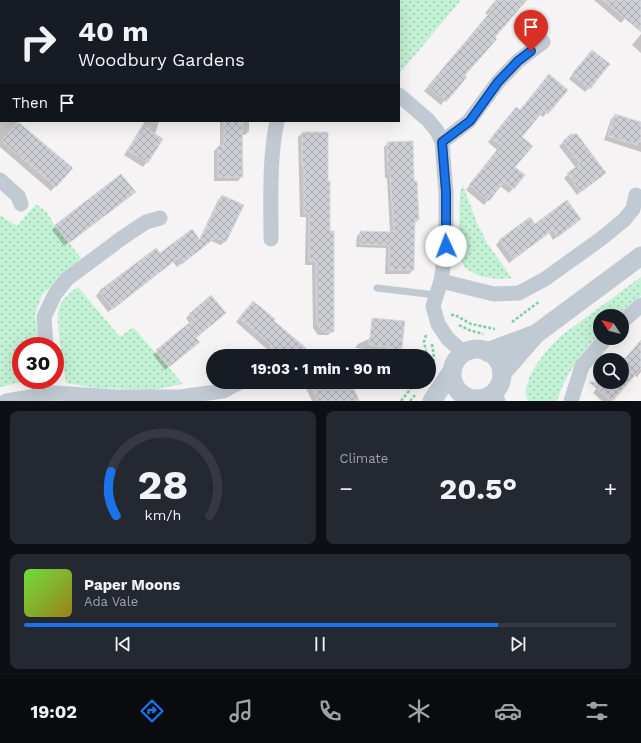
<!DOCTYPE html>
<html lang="en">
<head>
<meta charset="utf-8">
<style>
  body { margin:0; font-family:"Work Sans",sans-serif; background:#242831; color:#f1f3f6; height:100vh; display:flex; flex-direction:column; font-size:15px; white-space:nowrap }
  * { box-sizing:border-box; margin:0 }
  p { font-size:13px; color:#9ea1a6 }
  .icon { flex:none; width:22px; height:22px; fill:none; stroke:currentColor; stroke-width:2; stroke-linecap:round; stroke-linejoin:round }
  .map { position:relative; height:401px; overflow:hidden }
  .sheet { display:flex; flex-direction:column; gap:10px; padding:10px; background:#0d0f14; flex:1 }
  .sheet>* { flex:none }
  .top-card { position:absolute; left:0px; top:0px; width:400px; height:122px; box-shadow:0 4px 16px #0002; background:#171b24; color:#f1f3f6; overflow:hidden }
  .needle { width:26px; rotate:305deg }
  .tools { position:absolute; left:593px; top:309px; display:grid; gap:8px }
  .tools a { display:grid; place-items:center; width:36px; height:36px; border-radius:50%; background:#171b24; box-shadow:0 4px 16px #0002; font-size:20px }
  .speed { position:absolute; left:12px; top:337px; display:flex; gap:8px; font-size:20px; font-weight:700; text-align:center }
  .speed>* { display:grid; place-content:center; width:52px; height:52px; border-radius:50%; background:#171b24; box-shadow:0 4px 16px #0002; line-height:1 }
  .speed .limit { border:6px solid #d22; background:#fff; color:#111 }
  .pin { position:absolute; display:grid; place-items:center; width:34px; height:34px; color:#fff; margin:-41px -17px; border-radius:50% 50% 50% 0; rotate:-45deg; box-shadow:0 0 4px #0007 }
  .pin .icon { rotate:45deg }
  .me { position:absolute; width:44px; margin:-22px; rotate:358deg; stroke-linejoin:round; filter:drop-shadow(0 0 3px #0008) }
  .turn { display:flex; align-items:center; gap:14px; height:84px; padding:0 12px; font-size:18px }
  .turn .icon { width:52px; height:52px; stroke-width:2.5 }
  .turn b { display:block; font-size:28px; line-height:34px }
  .then { display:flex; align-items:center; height:38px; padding:0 12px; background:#0003; gap:8px; font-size:15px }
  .big { font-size:30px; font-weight:700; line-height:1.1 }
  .sheet .widget { flex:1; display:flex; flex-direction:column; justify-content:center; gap:6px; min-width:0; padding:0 14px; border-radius:8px; background:#242831 }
  .sheet .dial { align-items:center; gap:0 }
  .dial svg { height:104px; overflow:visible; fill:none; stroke:#363941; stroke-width:7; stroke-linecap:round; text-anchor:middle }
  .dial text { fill:#f1f3f6; stroke:none }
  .song { display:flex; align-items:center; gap:12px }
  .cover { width:48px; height:48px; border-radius:6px; background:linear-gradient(135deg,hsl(100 70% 55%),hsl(50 70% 35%)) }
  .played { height:4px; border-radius:2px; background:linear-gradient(90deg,#1a73e8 80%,#363941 80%) }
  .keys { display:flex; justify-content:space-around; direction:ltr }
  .heat { display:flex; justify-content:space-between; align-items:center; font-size:22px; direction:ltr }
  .sheet .tiles { flex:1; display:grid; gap:10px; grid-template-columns:1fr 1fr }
  .widget:last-child { grid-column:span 2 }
  .trip { position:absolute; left:206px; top:349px; width:230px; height:40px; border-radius:20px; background:#171b24; box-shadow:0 4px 16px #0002; font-weight:700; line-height:40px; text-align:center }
  .menu { display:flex; height:64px; justify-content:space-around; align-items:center; background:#090b0e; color:#9ea1a6 }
  .menu .icon { width:28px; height:28px }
  .menu .selected { color:#1a73e8 }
  .menu b { font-size:18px; color:#f1f3f6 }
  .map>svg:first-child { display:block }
  .grass { fill:url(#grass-dots) }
  .shadow { fill:#0003 }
  .building { fill:url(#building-cross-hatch); stroke:#d7d9de }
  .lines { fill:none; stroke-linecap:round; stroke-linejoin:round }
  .path { stroke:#7ad0a6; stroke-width:2.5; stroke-dasharray:3 2; stroke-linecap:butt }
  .service { stroke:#c1cad2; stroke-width:7 }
  .minor { stroke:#c1cad2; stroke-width:15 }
  .tertiary { stroke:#c1cad2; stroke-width:19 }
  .route-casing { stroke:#114b97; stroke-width:10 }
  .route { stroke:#1a73e8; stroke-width:7 }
</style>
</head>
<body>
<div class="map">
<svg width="641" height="401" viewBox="0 0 641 401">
  <defs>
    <pattern id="grass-dots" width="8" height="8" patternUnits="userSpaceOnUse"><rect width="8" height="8" fill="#c3f1d5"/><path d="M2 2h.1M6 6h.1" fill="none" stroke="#a0c6b0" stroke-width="1.8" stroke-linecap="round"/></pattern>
    <pattern id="building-cross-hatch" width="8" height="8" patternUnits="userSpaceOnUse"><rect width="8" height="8" fill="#cdcfd5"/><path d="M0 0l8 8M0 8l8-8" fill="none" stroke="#a8abb0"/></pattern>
  </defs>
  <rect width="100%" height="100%" fill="#f5f3f3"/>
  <g class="grass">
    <polygon points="254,0 461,0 399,74 399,1"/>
    <polygon points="463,185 476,221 487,243 512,278 498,279 479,276 465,268 458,253 460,193"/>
    <polygon points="36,204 47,212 54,224 81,258 42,295 35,315 39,346 21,346 21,380 31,380 0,387 0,215 17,226"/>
    <path d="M641,277V296L616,316H600V333C581,354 565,374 557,401H528C527,398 526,395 526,392C526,373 549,347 562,335Z"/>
    <path d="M78,287L120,337L133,327L183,384L153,390L96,388L66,383C64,364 54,321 60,305C64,297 71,292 78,287Z"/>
  </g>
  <g class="shadow">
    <polygon points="78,0 102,0 77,1"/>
    <polygon points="171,0 195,0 197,1 171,1"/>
    <polygon points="496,0 526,0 494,37 441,105 424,91 488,15 485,13"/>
    <polygon points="594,0 640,0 641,1 621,23"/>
    <polygon points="0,6 1,7 0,36"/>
    <polygon points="641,34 641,53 632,45"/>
    <polygon points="588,55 589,88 585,92 569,79"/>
    <polygon points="567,90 543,117 539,114 521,137 514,167 524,175 509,193 500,186 484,205 466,190 497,150 488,142 512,112 520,111"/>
    <polygon points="0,107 1,121 16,121 71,169 51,191 0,147"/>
    <polygon points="615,115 641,124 641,152 604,140 611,119"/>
    <polygon points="145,121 159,121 147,162 143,167 124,155"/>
    <polygon points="220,121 249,121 249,131 245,135 241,135 242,176 238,181 214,181 214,151 218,147 220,147"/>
    <polygon points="302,133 327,133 327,182 333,331 328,335 318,335 313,328 312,265 305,265 306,217 300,217 298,137"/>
    <polygon points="572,135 605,173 577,195 564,178 576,168 559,146"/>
    <polygon points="388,143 413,183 418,220 414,224 413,270 409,274 385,274 386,248 356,247 357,236 361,232 390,232 387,178 385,178 384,147"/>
    <polygon points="130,196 64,246 52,230 56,226"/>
    <polygon points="222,196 225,241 221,245 211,241 177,267 173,262 108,312 96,296 100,291 199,240 218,200"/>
    <polygon points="576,223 553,240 549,233 509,263 496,245 500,240 535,226"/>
    <polygon points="249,306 272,321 314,356 272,356 267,352 268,350 236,322"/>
    <polygon points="225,313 195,338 195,346 165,370 153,355 190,324 186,318 190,314"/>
    <polygon points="404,322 400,356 385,356 385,351 355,348 358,344"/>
    <polygon points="641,340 641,372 637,377 634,375 612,401 602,401 593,393 602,382 622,382 622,362"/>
    <polygon points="303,382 345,382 358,401 312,401"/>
  </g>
  <g class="building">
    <polygon points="496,0 527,0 495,37 497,39 465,75 467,77 446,102 428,86 492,10 489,8"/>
    <polygon points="603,0 641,0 641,32"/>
    <polygon points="592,50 610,64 590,89 572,74"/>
    <polygon points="549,74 568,90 548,114 544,110 522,137 533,146 515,167 525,175 514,189 504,182 489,201 469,185 501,145 491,138 516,107 520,110"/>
    <polygon points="615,114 641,122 641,142 638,141 637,145 608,136"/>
    <polygon points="224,121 242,121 243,177 218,177 218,146 224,146"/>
    <polygon points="18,122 73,168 56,187 2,141"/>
    <polygon points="143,126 163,139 148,163 128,150"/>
    <polygon points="302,132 328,132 328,181 330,181 330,231 334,231 334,332 323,332 317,324 316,261 309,261 309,213 304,213 304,166 302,166"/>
    <polygon points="571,134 577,134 606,173 581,192 567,173 580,164 563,141"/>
    <polygon points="413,141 414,181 417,181 419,220 415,220 414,270 389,270 389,245 360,244 360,231 394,232 390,174 388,174 387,142"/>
    <polygon points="121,174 136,192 69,243 55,225"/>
    <polygon points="222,195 244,205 226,242 216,237 182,264 178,258 113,309 99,291 156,248 160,253 192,229 200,240"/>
    <polygon points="567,200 581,219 558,237 553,230 514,259 499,240 530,217 535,224"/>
    <polygon points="211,295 226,313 196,338 200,342 169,367 156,350 194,319 189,314"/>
    <polygon points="253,301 275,319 274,321 306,348 300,356 281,356 270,347 272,345 239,318"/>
    <polygon points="372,318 405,321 401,356 388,356 389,347 369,345"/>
    <polygon points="641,340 641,368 613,401 611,401 589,382 622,382 622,362"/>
    <polygon points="309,382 347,382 354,388 359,401 318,401"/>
  </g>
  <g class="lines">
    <g class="path">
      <polyline points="451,315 455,315 471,324 495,329"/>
      <polyline points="512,322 540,301"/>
      <polyline points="459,325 469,330 483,334"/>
      <polyline points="426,335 424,342 427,356"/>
      <polyline points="432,344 434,357 433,367"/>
      <polyline points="401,401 416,382"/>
      <polyline points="410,401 415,395"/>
    </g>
    <polyline class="service" points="377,288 436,295"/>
    <g class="minor">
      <polyline points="233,0 234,1"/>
      <polyline points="136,1 137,0"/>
      <polyline points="399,95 428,120 437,131 442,142 446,193 446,246 441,281 433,306 438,324 448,339 464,353"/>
      <polyline points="442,142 469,121 498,82 518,61 543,42"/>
      <polyline points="0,180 18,196 21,204"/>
      <path d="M271,239C271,200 269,159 277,121"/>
      <polyline points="441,281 494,294 519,293 545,279 602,238 624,220 633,209 636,195"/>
      <polyline points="622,322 641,305"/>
      <polyline points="46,346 44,317 55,294 67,279 122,238 146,222 160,218"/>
      <polyline points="493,393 498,401"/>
      <polyline points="6,401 55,393 116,397 180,397 223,391 240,382"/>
      <polyline points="571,401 582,366 606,338"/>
    </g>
    <g class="tertiary">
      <circle cx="477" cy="374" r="25"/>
      <polyline points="487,352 533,335"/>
      <polyline points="502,373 536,334 641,256"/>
      <polyline points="432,401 452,371"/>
    </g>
  </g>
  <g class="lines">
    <g class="route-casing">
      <polyline id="route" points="446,246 446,192 442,142 470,121 498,82 518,61 531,51"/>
    </g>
    <use href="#route" class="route"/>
  </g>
</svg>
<div class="tools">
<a><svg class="needle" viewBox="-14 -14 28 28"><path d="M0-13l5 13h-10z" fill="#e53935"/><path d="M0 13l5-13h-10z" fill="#9ea1a6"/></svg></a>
<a><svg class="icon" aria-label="search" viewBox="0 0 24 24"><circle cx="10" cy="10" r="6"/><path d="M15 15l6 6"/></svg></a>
</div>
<div class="speed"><div class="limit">30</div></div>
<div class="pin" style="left:531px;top:51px;background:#d93025"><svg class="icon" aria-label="arrive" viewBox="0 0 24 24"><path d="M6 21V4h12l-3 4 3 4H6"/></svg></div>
<svg class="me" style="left:446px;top:246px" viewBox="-20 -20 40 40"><circle r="19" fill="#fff"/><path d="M0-13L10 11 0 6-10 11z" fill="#1a73e8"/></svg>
<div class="trip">19:03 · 1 min · 90 m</div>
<div class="top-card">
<div class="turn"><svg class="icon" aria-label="right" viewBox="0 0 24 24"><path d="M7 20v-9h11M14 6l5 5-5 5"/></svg><div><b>40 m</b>Woodbury Gardens</div></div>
<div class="then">Then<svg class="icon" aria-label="arrive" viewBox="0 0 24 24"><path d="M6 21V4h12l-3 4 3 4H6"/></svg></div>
</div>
</div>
<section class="sheet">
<div class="tiles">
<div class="widget dial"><svg viewBox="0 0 100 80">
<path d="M14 69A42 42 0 1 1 86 69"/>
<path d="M14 69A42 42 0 0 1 10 35" stroke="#1a73e8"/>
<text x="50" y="56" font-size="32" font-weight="700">28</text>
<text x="50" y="72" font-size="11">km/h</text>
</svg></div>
<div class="widget"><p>Climate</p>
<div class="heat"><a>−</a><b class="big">20.5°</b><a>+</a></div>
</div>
<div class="widget">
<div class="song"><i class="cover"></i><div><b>Paper Moons</b><p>Ada Vale</p></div></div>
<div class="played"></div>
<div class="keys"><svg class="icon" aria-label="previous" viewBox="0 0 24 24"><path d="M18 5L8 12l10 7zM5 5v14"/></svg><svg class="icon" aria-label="pause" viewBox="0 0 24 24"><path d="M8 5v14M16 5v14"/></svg><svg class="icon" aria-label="next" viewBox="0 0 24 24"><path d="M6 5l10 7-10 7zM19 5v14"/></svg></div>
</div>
</div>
</section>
<nav class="menu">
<b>19:02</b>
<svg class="icon selected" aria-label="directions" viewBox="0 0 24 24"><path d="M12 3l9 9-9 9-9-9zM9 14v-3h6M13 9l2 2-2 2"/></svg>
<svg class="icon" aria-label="music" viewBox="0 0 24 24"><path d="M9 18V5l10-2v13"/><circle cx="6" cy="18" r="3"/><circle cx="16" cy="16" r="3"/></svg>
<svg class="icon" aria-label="phone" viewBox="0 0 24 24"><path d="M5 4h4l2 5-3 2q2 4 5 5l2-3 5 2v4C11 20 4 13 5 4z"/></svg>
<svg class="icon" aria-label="climate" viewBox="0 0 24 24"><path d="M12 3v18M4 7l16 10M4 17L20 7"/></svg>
<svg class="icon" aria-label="car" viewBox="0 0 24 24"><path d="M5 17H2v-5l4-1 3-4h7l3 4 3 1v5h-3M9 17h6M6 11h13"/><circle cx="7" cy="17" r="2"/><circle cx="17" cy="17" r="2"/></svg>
<svg class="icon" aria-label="filters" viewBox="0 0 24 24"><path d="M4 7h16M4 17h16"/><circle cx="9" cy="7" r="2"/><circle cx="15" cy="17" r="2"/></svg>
</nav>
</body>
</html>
